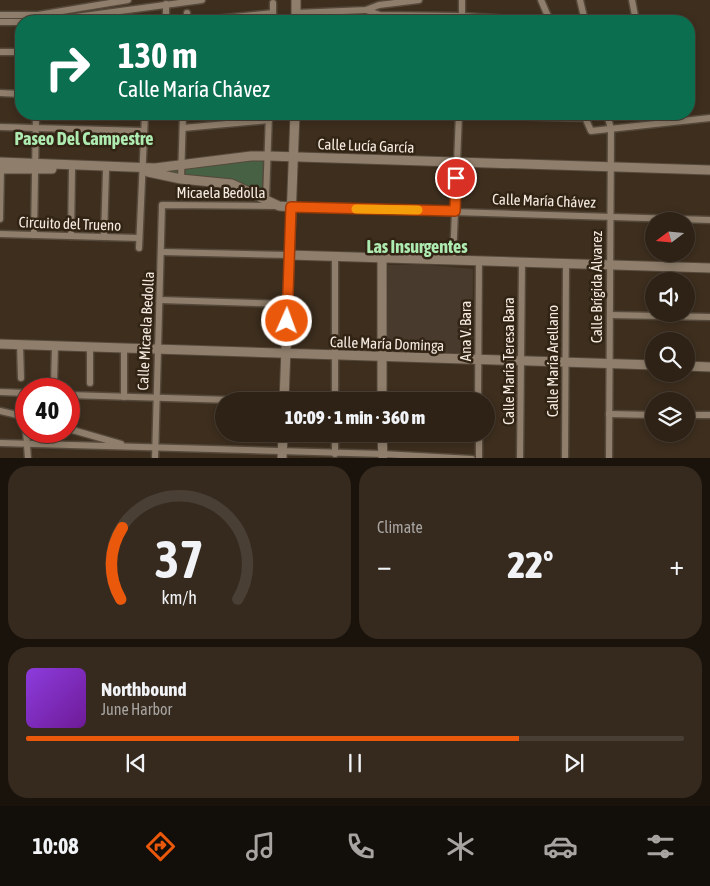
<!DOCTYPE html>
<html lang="en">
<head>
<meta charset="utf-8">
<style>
  body { margin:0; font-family:"Asap Condensed",sans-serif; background:#362a1f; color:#f1f3f6; height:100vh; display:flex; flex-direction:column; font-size:19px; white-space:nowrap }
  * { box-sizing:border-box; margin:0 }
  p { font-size:16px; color:#a7a4a1 }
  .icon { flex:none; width:28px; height:28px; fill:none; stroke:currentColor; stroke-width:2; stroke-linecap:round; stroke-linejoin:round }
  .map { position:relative; height:458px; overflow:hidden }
  .side { display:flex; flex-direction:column; gap:8px; padding:8px; background:#19130c; flex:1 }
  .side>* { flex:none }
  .guide { position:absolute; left:15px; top:15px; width:680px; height:105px; border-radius:20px; box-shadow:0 2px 8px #0003,0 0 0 1px #493f35; background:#0b6e4f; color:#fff; overflow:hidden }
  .needle { width:32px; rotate:254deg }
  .tools { position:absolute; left:645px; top:212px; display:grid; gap:10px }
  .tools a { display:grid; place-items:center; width:50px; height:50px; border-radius:50%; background:#2e2216; box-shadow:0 2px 8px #0003,0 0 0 1px #493f35; font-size:25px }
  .speed { position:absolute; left:15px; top:378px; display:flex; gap:10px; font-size:25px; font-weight:700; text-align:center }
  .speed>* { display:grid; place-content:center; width:65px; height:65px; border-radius:50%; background:#2e2216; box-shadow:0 2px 8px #0003,0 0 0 1px #493f35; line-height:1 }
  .speed .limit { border:8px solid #d22; background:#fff; color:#111 }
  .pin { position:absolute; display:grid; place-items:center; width:42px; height:42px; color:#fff; margin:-21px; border:2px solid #fff; border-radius:50%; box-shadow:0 1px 5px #0007 }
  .me { position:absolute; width:55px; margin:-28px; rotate:2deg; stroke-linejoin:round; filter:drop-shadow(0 0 4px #0008) }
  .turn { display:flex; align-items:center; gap:18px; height:105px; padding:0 20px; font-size:22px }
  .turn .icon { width:65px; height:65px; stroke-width:2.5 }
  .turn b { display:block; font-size:35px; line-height:42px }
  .big { font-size:38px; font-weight:800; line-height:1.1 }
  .side .tile { flex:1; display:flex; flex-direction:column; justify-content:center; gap:8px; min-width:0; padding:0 18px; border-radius:20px; background:#362a1f }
  .side .dial { align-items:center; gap:0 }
  .dial svg { height:130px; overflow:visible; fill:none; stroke:#493f35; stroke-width:7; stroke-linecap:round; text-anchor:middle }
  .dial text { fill:#f1f3f6; stroke:none }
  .song { display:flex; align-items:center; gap:15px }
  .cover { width:60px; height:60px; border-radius:8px; background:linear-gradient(135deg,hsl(270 70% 55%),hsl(280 70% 35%)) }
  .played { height:5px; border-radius:2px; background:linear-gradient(90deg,#ea580c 75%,#493f35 75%) }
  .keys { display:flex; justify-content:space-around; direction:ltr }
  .heat { display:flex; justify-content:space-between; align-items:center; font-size:28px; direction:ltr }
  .side .tiles { flex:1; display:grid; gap:8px; grid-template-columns:1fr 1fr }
  .tile:last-child { grid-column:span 2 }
  .trip { position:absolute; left:215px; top:392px; width:280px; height:50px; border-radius:25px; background:#2e2216; box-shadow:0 2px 8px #0003,0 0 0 1px #493f35; font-weight:800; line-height:50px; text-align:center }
  .tabs { display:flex; height:80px; justify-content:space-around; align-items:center; background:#120e09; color:#a7a4a1 }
  .tabs .icon { width:35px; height:35px }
  .tabs .current { color:#ea580c }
  .tabs b { font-size:22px; color:#f1f3f6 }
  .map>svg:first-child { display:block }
  .education { fill:#483a2c }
  .green { fill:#476144 }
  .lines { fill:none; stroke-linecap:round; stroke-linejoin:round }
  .street-casing { stroke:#55493b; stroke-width:9 }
  .secondary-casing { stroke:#55493b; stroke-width:11 }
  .street { stroke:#8f7e6b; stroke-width:6 }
  .secondary { stroke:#8f7e6b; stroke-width:9 }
  .route-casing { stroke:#983908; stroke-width:12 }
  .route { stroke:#ea580c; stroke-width:9 }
  .slow { stroke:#f59e0b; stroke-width:9 }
  .labels { text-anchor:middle; stroke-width:5; stroke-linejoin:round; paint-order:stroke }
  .street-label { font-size:15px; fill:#f5ebe1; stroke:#322414 }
  .quarter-label { font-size:18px; font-weight:bold; fill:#aeebb1; stroke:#322414 }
</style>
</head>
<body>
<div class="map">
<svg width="710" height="459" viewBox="0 0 710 459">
  <rect width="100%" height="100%" fill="#3d2e1e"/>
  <polygon class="education" points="420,264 473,269 472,355 387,351 388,265"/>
  <polygon class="green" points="240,161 265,161 263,192 236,181 187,178 159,170"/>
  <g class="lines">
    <g class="street-casing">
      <g id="street">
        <polyline points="541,0 550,21"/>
        <polyline points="580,0 585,21"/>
        <polyline points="632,0 636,21"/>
        <polyline points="366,10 380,15 462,16 540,21"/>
        <polyline points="187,13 187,21"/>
        <polyline points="296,13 366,10 379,5 419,0"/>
        <polyline points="0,15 38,15 128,0"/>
        <polyline points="46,21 202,0"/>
        <polyline points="166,21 166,4"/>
        <polyline points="195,21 273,13"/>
        <polyline points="273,21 273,3"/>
        <polyline points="462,21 462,0"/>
        <polyline points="0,22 21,22"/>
        <polyline points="0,52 21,52"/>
        <polyline points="0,93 21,94"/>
        <polyline points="440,114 585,118"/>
        <polyline points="607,114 611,129 609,459"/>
        <polyline points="658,114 660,122"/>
        <polyline points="584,115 591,131 710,118"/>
        <polyline points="0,127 144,131"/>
        <polyline points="183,128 269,120"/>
        <polyline points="181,179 183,114"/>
        <polyline points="266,199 269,114"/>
        <polyline points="291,207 710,220"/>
        <polyline points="0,219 1,169"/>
        <polyline points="0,234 139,238"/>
        <polyline points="34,235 36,114"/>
        <polyline points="71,236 72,170"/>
        <polyline points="104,237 106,171"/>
        <polyline points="139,248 145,114"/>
        <polyline points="162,252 289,255"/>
        <polyline points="335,257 335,401"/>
        <polyline points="453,260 459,114"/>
        <polyline points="160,300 287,304"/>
        <polyline points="610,315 710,317"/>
        <polyline points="20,345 21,378"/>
        <polyline points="90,383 90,347"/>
        <polyline points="54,384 55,346"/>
        <polyline points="0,392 26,393"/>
        <polyline points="69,395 262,401"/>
        <polyline points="124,397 124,348"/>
        <polyline points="478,401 479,261"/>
        <polyline points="0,411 26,417"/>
        <polyline points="609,414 654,415"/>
        <polyline points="686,415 710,415"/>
        <polyline points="69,429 121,444"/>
        <polyline points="26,431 28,459"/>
        <polyline points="479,434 479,459"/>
        <polyline points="0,443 383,454 472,459"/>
        <polyline points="335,454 335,434"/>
        <polyline points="155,459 162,205 277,206"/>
        <polyline points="520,459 522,263"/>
        <polyline points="565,459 566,265"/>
      </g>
    </g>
    <g class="secondary-casing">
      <g id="secondary">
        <polyline points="296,21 296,0"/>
        <polyline points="0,162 155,168 251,156 268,156 710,170"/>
        <polyline points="0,169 52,169"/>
        <polyline points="148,172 181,179 232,184 279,206 291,207"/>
        <polyline points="289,255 710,268"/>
        <polyline points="382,259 382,401"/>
        <polyline points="0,344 654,365"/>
        <polyline points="686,366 710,367"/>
        <polyline points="284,401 295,114"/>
        <polyline points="382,434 383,459"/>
        <polyline points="282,459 283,434"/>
      </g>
    </g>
    <use href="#street" class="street"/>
    <use href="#secondary" class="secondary"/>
  </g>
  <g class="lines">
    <g class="route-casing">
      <polyline id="route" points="287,321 291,207 455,211 456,178"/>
    </g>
    <use href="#route" class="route"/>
    <polyline class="slow" points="356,209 418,210"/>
  </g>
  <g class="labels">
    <g class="street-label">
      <text transform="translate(366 146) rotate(2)" y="5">Calle Lucía García</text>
      <text x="221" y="198">Micaela Bedolla</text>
      <text transform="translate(544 201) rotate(2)" y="5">Calle María Chávez</text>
      <text transform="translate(70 224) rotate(2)" y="5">Circuito del Trueno</text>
      <text transform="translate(597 287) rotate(-90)" y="5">Calle Brígida Álvarez</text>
      <text transform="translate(146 331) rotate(-87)" y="5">Calle Micaela Bedolla</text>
      <text transform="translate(466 331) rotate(-90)" y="5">Ana V. Bara</text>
      <text transform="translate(387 344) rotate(2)" y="5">Calle María Dominga</text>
      <text transform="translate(509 361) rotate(-90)" y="5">Calle María Teresa Bara</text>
      <text transform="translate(553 361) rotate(-90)" y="5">Calle María Arellano</text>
    </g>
    <g class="quarter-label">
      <text x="84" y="145">Paseo Del Campestre</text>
      <text x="417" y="253">Las Insurgentes</text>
    </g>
  </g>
</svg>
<div class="tools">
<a><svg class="needle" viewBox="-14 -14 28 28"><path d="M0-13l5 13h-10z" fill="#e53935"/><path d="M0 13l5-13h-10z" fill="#a7a4a1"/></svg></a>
<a><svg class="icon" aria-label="sound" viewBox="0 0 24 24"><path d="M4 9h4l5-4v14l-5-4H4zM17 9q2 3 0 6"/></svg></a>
<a><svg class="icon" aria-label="search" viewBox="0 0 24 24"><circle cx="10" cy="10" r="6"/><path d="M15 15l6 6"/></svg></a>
<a><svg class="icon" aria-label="layers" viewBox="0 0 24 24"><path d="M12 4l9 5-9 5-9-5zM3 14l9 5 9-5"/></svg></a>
</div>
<div class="speed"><div class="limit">40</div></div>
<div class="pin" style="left:456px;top:178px;background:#d93025"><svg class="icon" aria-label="arrive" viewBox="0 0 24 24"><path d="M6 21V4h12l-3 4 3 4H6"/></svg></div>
<svg class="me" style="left:287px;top:321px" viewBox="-20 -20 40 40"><circle r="17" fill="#ea580c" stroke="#fff" stroke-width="3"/><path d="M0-11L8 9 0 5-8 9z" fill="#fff"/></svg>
<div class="trip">10:09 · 1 min · 360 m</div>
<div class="guide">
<div class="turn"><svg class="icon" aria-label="right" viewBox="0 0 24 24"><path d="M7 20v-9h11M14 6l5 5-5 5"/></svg><div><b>130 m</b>Calle María Chávez</div></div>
</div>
</div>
<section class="side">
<div class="tiles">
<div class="tile dial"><svg viewBox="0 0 100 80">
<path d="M14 69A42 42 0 1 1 86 69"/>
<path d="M14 69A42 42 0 0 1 15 25" stroke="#ea580c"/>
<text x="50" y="56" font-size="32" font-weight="700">37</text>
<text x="50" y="72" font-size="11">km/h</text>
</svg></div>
<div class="tile"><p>Climate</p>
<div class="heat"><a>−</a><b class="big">22°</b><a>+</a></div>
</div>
<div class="tile">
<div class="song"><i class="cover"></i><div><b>Northbound</b><p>June Harbor</p></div></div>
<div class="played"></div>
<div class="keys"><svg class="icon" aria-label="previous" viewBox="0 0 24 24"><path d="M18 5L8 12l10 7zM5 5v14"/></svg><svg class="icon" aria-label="pause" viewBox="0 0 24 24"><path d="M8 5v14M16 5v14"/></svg><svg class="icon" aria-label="next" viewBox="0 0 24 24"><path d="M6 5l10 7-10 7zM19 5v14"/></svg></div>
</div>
</div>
</section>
<nav class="tabs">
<b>10:08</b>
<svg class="icon current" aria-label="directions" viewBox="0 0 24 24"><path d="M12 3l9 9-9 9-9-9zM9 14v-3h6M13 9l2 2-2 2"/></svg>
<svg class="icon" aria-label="music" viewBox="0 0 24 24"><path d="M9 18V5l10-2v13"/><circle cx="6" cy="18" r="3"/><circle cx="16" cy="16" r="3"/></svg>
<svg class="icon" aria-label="phone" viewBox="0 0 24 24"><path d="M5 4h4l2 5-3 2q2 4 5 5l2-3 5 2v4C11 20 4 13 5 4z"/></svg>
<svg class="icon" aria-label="climate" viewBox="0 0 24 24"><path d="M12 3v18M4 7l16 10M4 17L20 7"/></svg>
<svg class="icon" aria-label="car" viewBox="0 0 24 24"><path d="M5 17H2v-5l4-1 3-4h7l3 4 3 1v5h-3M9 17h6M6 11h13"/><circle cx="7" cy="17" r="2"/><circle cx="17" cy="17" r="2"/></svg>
<svg class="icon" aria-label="filters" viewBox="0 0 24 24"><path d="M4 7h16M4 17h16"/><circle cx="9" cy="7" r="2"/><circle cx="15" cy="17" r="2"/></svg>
</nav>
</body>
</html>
